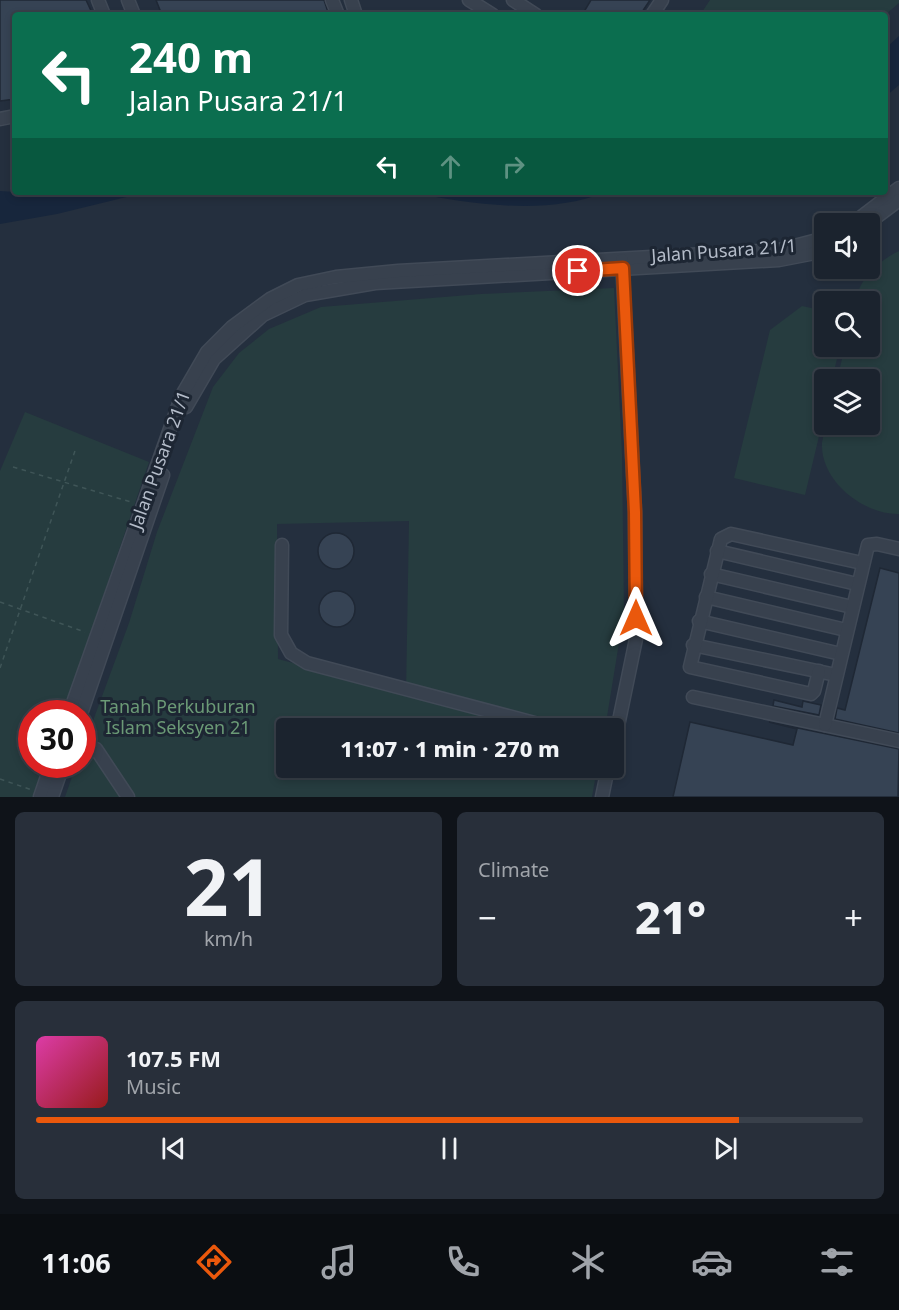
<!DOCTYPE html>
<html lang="en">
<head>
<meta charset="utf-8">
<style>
  body { margin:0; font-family:"Noto Sans",sans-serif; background:#282f3a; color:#f1f3f6; height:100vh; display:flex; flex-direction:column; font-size:22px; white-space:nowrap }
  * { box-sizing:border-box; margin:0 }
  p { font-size:20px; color:#a0a4aa }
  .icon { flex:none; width:33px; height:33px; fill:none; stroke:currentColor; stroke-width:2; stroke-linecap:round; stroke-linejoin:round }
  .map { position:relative; height:797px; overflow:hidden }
  .side { display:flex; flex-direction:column; gap:15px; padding:15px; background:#0f1319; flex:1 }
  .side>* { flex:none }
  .top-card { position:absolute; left:12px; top:12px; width:876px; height:183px; border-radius:6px; box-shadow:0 3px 9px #0003,0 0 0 2px #39404a; background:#0b6e4f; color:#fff; overflow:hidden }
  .controls { position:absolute; left:814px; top:213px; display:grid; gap:12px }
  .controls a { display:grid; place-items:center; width:66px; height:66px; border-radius:6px; background:#1b232e; box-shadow:0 3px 9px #0003,0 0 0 2px #39404a; font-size:30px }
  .speed { position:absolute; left:18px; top:700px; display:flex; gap:12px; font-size:30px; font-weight:700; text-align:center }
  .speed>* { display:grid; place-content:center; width:78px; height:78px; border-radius:50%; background:#1b232e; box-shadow:0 3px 9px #0003,0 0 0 2px #39404a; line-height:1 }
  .speed .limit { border:9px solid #d22; background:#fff; color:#111 }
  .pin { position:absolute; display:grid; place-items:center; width:51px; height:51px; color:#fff; margin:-26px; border:3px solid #fff; border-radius:50%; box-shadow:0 2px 6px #0007 }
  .me { position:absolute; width:66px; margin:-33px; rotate:0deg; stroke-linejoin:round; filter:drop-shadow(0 0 4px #0008) }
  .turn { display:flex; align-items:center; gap:21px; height:126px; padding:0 18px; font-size:27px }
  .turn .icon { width:78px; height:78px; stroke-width:2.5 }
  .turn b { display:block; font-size:42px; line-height:51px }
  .lanes { display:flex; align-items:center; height:57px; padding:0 18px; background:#0003; justify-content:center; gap:30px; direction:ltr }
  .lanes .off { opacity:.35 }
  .big { font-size:45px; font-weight:800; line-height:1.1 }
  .side .card { flex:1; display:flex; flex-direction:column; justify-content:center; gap:9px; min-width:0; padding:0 21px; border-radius:9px; background:#282f3a }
  .side .dial { align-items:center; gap:0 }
  .dial b { font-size:78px; line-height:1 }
  .song { display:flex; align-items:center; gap:18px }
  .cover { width:72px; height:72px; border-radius:9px; background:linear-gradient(135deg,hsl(320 70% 55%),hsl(0 70% 35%)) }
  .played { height:6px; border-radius:3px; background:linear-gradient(90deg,#ea580c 85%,#39404a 85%) }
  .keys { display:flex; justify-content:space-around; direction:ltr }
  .heat { display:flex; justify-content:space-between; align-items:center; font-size:33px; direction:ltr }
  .side .tiles { flex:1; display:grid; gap:15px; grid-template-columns:1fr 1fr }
  .card:last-child { grid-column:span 2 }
  .trip { position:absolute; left:276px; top:718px; width:348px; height:60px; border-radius:6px; background:#1b232e; box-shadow:0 3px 9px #0003,0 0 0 2px #39404a; font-weight:800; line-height:60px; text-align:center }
  .dock { display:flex; height:96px; justify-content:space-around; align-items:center; background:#0b0e12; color:#a0a4aa }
  .dock .icon { width:42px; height:42px }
  .dock .active { color:#ea580c }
  .dock b { font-size:27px; color:#f1f3f6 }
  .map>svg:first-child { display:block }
  .green { fill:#263c3f; fill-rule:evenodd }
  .water { fill:#17263c }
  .building { fill:#364354; stroke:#1f2835; stroke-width:1.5 }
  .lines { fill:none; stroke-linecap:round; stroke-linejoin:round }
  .minor-casing { stroke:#414a57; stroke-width:15 }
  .path { stroke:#3f5557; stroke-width:1.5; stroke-dasharray:4.5 4.5; stroke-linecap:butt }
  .minor { stroke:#38414e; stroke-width:12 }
  .route-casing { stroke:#983908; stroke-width:15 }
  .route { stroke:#ea580c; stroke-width:10 }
  .labels { text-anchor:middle; stroke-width:6; stroke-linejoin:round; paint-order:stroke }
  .street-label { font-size:18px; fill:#b4bcc9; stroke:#1d2633 }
  .park-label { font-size:18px; fill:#6b9a76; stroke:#1d2633 }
</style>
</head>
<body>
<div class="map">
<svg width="899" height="797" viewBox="0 0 899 797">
  <rect width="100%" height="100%" fill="#242f3e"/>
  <g class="green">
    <polygon points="710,0 899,0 899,3 885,15 700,15"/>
    <path d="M899,251V514C864,515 820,481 822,443C823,437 825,430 826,425L870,424V380L837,379L845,347L870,346V302L855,301C860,279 878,261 899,251Z"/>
    <path d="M614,288L622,454L624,612L605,729H286V768H597L592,797H65L76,765H82L83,748L129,623L157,532L213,387L239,353L269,329L321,307L481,294ZM409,521L406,693L278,659L277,524Z"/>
    <polygon points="802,306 825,311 825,346 840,347 832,379 825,380 825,411 805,495 734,478 770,330"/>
    <polygon points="25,412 149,462 63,714 32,714 32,765 46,765 35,797 0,797 0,471"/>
  </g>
  <g class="water">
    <polygon points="899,36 899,85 885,97 885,49"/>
    <polygon points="0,191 15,192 147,192 57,214 0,224"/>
    <path d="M407,192H606C544,217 470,203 407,192Z"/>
  </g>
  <g class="building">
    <polygon points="0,0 86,0 93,15 15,15 15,99 0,101"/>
    <polygon points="156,0 324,0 329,15 162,15"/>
    <polygon points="591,0 650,0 640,15 582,15"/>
    <circle cx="336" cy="551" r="18"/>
    <polygon points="880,568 899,573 899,733 835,719 837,708 845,710"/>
    <circle cx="337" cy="609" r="18"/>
    <polygon points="774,700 802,707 803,701 821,705 819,715 773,706"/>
    <polygon points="690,722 793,745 797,729 769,722 899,749 898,797 673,797"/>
  </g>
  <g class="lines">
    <g class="minor-casing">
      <g id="minor">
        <polyline points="98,0 104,15"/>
        <polyline points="128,0 134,15"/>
        <polyline points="332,0 338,15"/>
        <polyline points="351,0 356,15"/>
        <polyline points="469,0 493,15"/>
        <polyline points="513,0 536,15"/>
        <polyline points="652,15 662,0"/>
        <polyline points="0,119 15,116"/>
        <polyline points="852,224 899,188"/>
        <polyline points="867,224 899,200"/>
        <polyline points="186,407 214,359 263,315 305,295 375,283 779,260 810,254 825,248"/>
        <polyline points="282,545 281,635 291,653 307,663 557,729"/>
        <polyline points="717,551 857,584"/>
        <polyline points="711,574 852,607"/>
        <polyline points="706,597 846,630"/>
        <polyline points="699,621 841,654"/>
        <polyline points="693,645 836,675"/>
        <polyline points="819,671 814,691 811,694 690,667 721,539 731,534 862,563"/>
        <polyline points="693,697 899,741"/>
        <polyline points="69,714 182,395 207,352 232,327 270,299 298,285 336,277 398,271 779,250 825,238"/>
        <polyline points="81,714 163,475"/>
        <polyline points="825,725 868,545 877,544 899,549"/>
        <polyline points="614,745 636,639 635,512 622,260"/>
        <polyline points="96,749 128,797"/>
        <polyline points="40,797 51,765"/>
        <polyline points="52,797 63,765"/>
        <polyline points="602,797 608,768"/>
      </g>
    </g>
    <g class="path">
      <polyline points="13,467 131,502"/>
      <polyline points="0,602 85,632"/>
      <polyline points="0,668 76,448"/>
      <polyline points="0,779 32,790"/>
    </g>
    <use href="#minor" class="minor"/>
  </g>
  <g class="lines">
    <g class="route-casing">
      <polyline id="route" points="578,271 623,268 635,512 636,618"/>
    </g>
    <use href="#route" class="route"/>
  </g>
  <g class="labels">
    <g class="street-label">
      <text transform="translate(724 251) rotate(-4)" y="6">Jalan Pusara 21/1</text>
      <text transform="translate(160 460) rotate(-70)" y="6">Jalan Pusara 21/1</text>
    </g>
    <g class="park-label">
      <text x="178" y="713">Tanah Perkuburan<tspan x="178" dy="21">Islam Seksyen 21</tspan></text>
    </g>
  </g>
</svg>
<div class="controls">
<a><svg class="icon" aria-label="sound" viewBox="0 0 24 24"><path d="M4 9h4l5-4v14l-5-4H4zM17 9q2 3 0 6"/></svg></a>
<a><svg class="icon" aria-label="search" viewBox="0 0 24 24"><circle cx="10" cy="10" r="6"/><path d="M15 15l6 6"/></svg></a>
<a><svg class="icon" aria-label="layers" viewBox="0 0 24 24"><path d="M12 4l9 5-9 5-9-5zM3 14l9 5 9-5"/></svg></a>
</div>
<div class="speed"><div class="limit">30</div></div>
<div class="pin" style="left:578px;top:271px;background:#d93025"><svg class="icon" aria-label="arrive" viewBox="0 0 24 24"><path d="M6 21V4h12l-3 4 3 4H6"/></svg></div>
<svg class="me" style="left:636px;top:618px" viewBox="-20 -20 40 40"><path d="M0-17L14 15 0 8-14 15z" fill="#ea580c" stroke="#fff" stroke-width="4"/></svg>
<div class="trip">11:07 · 1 min · 270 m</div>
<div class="top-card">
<div class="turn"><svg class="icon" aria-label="left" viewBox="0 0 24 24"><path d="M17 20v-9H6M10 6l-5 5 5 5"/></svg><div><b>240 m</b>Jalan Pusara 21/1</div></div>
<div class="lanes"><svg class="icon" aria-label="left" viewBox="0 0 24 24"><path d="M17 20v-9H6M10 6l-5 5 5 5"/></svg><svg class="icon off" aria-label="ahead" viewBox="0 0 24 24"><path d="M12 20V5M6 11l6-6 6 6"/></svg><svg class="icon off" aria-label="right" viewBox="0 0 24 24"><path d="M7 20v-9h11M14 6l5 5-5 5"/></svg></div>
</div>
</div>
<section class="side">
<div class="tiles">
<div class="card dial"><b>21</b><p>km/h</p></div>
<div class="card"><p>Climate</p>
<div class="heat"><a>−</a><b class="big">21°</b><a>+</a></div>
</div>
<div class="card">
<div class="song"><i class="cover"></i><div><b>107.5 FM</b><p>Music</p></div></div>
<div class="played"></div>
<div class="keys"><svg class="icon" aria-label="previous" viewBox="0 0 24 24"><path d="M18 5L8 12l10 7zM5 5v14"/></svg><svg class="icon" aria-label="pause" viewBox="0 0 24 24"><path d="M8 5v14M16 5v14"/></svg><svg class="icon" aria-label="next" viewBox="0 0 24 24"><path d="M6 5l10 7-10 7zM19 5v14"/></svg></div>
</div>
</div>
</section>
<nav class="dock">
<b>11:06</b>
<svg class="icon active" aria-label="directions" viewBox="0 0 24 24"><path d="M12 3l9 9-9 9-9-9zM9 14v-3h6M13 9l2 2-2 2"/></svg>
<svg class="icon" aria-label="music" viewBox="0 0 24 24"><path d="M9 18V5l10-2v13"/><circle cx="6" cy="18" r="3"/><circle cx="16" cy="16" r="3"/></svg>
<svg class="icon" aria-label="phone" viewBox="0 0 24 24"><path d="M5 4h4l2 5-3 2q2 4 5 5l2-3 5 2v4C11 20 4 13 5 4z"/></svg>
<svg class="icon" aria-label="climate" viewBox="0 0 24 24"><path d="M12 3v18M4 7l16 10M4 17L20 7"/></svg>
<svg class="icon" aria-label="car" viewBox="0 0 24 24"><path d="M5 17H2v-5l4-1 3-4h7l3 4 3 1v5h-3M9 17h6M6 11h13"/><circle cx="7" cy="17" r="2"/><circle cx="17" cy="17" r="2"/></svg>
<svg class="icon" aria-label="filters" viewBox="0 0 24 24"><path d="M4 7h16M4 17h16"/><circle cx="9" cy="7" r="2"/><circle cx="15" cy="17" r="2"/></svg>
</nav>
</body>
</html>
